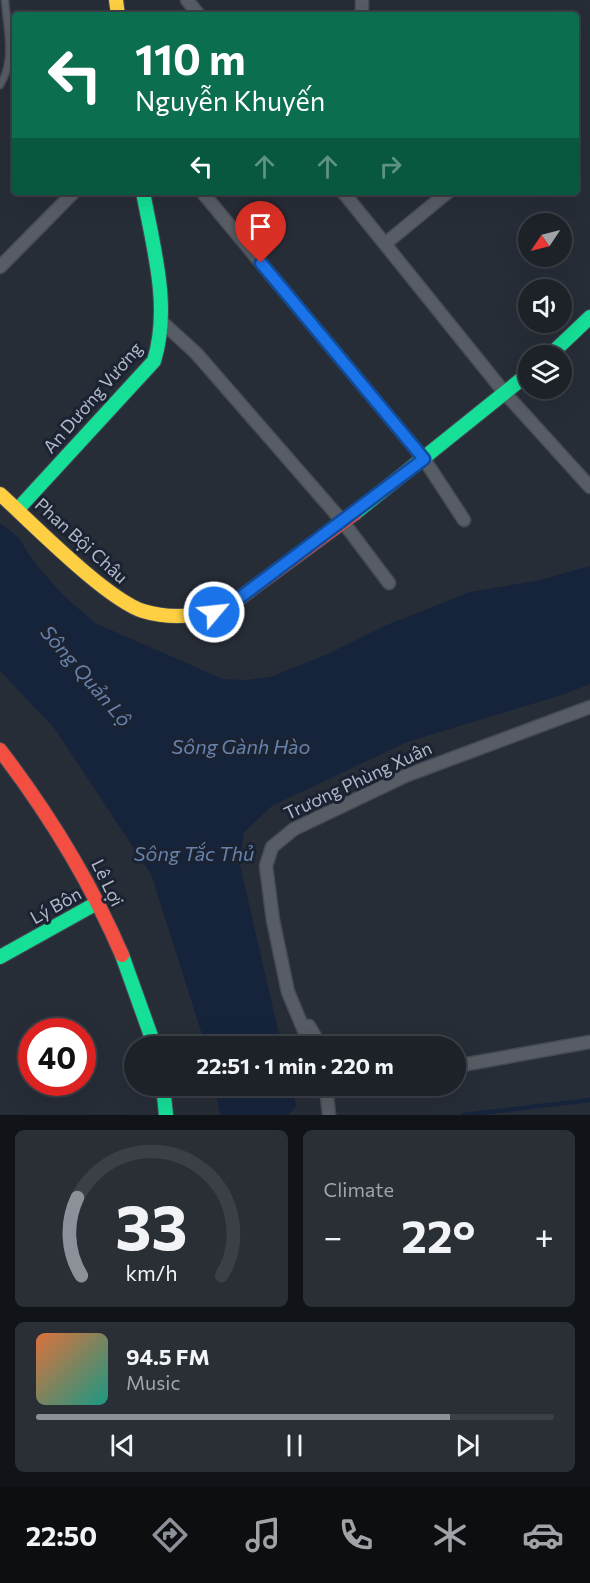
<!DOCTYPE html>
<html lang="en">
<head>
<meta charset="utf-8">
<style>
  body { margin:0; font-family:Commissioner,sans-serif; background:#2a2f35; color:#f1f3f6; height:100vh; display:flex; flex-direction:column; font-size:22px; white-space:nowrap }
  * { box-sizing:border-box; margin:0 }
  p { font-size:20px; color:#a0a4a8 }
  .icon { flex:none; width:33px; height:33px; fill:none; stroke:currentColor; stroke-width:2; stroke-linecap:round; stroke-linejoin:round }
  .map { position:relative; height:1115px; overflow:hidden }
  .side { display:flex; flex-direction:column; gap:15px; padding:15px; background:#101317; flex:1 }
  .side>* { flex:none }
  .banner { position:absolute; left:12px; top:12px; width:567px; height:183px; border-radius:6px; box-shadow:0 6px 24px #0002,0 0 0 2px #3b3f46; background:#0b6e4f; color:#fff; overflow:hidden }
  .needle { width:39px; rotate:235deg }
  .buttons { position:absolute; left:518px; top:213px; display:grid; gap:12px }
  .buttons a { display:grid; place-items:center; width:54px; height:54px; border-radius:50%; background:#1d2229; box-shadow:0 6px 24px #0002,0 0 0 2px #3b3f46; font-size:30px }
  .speed { position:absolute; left:18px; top:1018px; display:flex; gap:12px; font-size:30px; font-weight:700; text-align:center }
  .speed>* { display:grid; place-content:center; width:78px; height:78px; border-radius:50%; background:#1d2229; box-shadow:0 6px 24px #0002,0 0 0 2px #3b3f46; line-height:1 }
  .speed .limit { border:9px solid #d22; background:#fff; color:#111 }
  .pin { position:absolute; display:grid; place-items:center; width:51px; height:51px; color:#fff; margin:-62px -26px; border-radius:50% 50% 50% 0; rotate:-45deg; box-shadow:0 0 6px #0007 }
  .pin .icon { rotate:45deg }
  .me { position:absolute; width:66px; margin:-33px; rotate:62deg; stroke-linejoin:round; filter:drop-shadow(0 0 4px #0008) }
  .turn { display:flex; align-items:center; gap:21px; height:126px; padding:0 24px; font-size:27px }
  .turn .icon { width:78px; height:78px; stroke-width:2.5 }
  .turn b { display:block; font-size:42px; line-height:51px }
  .lanes { display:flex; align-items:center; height:57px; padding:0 24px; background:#0003; justify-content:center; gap:30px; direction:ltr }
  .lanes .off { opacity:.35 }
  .big { font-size:45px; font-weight:700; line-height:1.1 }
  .side .card { flex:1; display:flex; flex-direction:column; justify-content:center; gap:9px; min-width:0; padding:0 21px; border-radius:9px; background:#2a2f35 }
  .side .dial { align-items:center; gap:0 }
  .dial svg { height:156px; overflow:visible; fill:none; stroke:#3b3f46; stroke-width:7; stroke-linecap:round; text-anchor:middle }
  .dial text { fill:#f1f3f6; stroke:none }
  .song { display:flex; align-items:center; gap:18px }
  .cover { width:72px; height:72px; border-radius:9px; background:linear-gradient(135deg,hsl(20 70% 55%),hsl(170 70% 35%)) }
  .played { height:6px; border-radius:3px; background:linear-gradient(90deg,#8c9099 80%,#3b3f46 80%) }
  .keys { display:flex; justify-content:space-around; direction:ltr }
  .heat { display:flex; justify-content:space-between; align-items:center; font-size:33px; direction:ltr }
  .side .tiles { flex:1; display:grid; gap:15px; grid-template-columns:1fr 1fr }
  .card:last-child { grid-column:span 2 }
  .trip { position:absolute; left:124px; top:1036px; width:342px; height:60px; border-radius:30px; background:#1d2229; box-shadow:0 6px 24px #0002,0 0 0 2px #3b3f46; font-weight:700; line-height:60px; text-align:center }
  .dock { display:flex; height:96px; justify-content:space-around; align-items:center; background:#0c0e10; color:#a0a4a8 }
  .dock .icon { width:42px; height:42px }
  .dock .active { color:#8c9099 }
  .dock b { font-size:27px; color:#f1f3f6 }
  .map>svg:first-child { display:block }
  .water { fill:#16243b }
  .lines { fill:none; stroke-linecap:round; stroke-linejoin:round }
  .stream { stroke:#16243b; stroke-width:4.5 }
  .lane-casing { stroke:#454a54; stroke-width:9 }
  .street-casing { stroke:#454a54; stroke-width:15 }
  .fast-casing { stroke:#454a54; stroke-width:16 }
  .slow-casing { stroke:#454a54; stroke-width:16 }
  .jam-casing { stroke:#454a54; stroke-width:16 }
  .lane { stroke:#585c64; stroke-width:6 }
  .street { stroke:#585c64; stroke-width:12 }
  .fast { stroke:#16e098; stroke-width:14 }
  .slow { stroke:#ffcf43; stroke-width:14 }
  .jam { stroke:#f24e42; stroke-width:14 }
  .route-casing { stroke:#114b97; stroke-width:15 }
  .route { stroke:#1a73e8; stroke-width:10 }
  .labels { text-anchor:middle; stroke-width:6; stroke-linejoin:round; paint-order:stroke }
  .street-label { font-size:18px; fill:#b1b9c9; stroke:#1b2332 }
  .water-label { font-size:20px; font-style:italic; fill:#6782aa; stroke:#1b2332 }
</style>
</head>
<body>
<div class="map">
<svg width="590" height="1115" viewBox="0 0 590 1115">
  <rect width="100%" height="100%" fill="#272d37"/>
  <g class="water">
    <polygon points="0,523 18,537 35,563 62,594 95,623 223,679 247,680 270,677 325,655 389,624 470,592 540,580 590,566 590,684 562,695 407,742 272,806 244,832 240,865 282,1047 206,1047 151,874 54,728 0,671"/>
    <polygon points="215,1086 291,1086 296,1106 289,1115 220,1115"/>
  </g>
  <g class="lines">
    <polyline class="stream" points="463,1115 590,1100"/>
    <g class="lane-casing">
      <path id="lane" d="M0,85C16,60 7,29 5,0"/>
    </g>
    <g class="street-casing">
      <g id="street">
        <polyline points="187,0 199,15"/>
        <polyline points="362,15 362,0"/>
        <polyline points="202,192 424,459 464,520"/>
        <polyline points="343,192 504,392 590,487"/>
        <polyline points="386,243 448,192"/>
        <polyline points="0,267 74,192"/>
        <polyline points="163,323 196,353 343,522 389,583"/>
        <polyline points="309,1026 321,1047"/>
        <polyline points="311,1047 288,992 273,920 266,866 272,847 294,829 405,776 590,707"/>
        <polyline points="456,1066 590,1042"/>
        <polyline points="326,1086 329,1115"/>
      </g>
    </g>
    <g class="fast-casing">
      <g id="fast">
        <polyline points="549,356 590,317"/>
        <path d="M18,509L154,361C171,306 153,247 143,192"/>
        <polyline points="355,513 528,374"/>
        <polyline points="122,955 155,1047"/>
        <polyline points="0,957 97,903"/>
        <polyline points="163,1086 166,1115"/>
      </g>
    </g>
    <g class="slow-casing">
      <g id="slow">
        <polyline points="116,0 118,15"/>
        <path d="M0,494C32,523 106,599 143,611C176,621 213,616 241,597"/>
      </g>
    </g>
    <g class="jam-casing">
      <g id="jam">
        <polyline points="241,597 355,513"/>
        <path d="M0,750C49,814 90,881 122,955"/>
      </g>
    </g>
    <use href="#lane" class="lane"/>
    <use href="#street" class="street"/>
    <use href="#fast" class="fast"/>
    <use href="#slow" class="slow"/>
    <use href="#jam" class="jam"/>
  </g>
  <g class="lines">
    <g class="route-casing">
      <polyline id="route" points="214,612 238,599 424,459 261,263"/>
    </g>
    <use href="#route" class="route"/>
  </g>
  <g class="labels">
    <g class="street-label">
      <text transform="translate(93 398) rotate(-49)" y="6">An Dương Vương</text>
      <text transform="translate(81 541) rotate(42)" y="6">Phan Bội Châu</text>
      <text transform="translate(358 781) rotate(-25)" y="6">Trương Phùng Xuân</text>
      <text transform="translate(107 883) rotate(64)" y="6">Lê Lợi</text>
      <text transform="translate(56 906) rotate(-29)" y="6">Lý Bôn</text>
    </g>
    <g class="water-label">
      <text transform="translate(86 676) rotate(49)" y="7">Sông Quản Lộ</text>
      <text x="241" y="754">Sông Gành Hào</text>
      <text x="194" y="861">Sông Tắc Thủ</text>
    </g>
  </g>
</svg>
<div class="buttons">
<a><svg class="needle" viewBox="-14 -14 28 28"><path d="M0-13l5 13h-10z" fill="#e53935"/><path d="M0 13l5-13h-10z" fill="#a0a4a8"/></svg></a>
<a><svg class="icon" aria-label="sound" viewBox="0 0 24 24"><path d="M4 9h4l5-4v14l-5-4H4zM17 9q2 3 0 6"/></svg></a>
<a><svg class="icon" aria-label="layers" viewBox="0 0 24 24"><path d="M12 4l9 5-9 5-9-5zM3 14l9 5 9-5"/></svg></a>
</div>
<div class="speed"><div class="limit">40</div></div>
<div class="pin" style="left:261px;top:263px;background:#d93025"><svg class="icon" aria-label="arrive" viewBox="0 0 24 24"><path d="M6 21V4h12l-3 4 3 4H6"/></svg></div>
<svg class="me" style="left:214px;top:612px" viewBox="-20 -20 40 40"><circle r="17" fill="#1a73e8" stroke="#fff" stroke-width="3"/><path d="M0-11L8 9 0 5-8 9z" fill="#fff"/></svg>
<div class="trip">22:51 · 1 min · 220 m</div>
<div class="banner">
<div class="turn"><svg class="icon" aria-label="left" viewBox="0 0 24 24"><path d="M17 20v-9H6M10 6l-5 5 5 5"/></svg><div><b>110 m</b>Nguyễn Khuyến</div></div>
<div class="lanes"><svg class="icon" aria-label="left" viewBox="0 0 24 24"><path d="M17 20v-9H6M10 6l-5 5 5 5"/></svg><svg class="icon off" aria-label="ahead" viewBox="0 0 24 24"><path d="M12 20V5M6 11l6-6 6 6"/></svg><svg class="icon off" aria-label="ahead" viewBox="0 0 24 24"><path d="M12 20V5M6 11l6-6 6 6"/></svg><svg class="icon off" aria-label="right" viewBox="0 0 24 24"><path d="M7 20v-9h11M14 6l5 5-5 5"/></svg></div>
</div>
</div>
<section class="side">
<div class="tiles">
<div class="card dial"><svg viewBox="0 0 100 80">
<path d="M14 69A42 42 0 1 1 86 69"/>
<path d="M14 69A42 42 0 0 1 12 29" stroke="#8c9099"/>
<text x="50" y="56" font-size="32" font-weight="700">33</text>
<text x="50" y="72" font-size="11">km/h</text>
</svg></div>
<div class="card"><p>Climate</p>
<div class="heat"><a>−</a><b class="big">22°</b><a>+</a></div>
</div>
<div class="card">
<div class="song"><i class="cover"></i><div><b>94.5 FM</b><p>Music</p></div></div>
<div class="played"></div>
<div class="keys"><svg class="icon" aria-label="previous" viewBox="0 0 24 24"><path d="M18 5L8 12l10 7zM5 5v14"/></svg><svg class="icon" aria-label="pause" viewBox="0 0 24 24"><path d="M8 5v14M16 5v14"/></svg><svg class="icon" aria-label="next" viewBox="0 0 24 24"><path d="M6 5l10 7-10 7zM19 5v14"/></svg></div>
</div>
</div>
</section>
<nav class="dock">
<b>22:50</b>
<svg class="icon active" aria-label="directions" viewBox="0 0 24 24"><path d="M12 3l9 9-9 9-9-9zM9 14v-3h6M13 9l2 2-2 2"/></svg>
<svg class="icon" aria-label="music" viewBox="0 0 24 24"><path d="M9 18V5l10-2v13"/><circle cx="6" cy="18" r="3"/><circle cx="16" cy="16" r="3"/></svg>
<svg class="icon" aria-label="phone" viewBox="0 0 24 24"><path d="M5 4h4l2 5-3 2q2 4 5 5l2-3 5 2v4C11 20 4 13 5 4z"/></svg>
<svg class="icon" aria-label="climate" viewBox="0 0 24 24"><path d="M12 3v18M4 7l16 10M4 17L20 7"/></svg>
<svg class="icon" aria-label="car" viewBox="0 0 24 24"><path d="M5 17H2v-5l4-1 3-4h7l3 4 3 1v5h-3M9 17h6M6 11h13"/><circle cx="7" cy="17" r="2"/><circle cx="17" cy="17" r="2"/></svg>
</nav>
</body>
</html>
